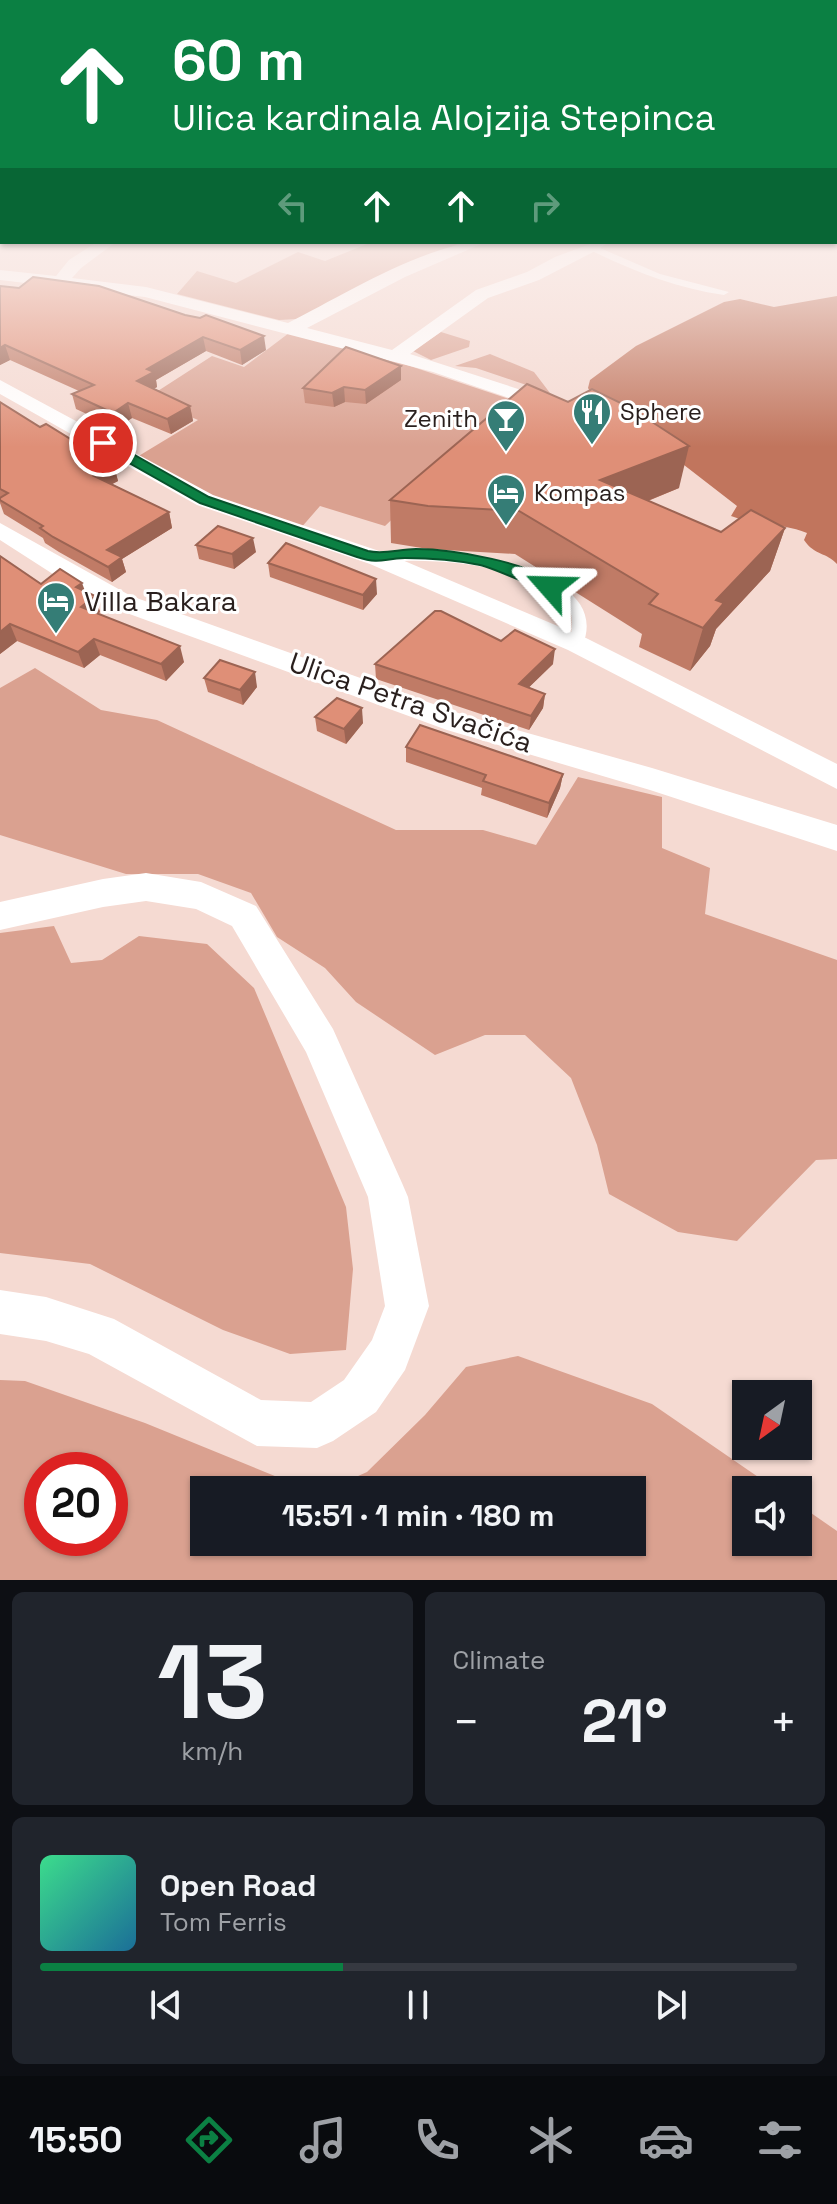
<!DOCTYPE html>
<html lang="en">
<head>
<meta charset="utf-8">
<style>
  body { margin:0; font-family:"Space Grotesk",sans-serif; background:#20242c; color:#f1f3f6; height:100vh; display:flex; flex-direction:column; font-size:30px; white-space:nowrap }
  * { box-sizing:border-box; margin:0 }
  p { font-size:26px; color:#9ea1a6 }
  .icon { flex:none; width:44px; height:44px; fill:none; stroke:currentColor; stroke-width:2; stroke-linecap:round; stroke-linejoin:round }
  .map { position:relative; height:1580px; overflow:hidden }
  .panel { display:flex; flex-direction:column; gap:12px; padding:12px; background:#0d0f14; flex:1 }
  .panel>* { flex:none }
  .guide { position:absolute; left:0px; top:0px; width:838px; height:244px; box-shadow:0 2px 6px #0004; background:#0b8043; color:#fff; overflow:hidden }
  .needle { width:52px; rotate:213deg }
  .controls { position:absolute; left:732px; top:1380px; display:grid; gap:16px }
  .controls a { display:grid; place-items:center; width:80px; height:80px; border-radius:0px; background:#171b24; box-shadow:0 2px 6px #0004; font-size:40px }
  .speed { position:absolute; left:24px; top:1452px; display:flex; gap:16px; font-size:40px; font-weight:700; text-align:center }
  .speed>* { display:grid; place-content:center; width:104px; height:104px; border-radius:50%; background:#171b24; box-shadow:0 2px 6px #0004; line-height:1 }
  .speed .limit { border:12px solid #d22; background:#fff; color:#111 }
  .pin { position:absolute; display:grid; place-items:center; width:68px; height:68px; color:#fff; margin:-34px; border:4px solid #fff; border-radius:50%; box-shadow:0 2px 8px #0007 }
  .me { position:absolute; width:88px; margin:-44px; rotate:295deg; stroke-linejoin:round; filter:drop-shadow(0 0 6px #0008) }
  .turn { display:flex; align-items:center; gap:28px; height:168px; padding:0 40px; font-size:36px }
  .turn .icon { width:104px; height:104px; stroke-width:2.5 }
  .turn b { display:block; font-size:56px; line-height:68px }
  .lanes { display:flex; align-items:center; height:76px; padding:0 40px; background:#0003; justify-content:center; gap:40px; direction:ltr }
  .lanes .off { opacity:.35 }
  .big { font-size:60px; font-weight:700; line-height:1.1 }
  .panel .widget { flex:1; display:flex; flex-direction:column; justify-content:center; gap:12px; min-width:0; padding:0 28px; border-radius:12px; background:#20242c }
  .panel .dial { align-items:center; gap:0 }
  .dial b { font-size:104px; line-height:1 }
  .song { display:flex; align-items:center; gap:24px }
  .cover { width:96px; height:96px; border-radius:12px; background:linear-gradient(135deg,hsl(150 70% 55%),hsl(200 70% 35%)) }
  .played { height:8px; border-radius:4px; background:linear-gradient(90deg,#0b8043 40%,#363941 40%) }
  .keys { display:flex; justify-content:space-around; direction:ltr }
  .heat { display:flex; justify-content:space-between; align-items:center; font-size:44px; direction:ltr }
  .panel .tiles { flex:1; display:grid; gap:12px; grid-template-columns:1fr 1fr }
  .widget:last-child { grid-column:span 2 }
  .trip { position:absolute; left:190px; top:1476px; width:456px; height:80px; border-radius:0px; background:#171b24; box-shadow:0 2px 6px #0004; font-weight:700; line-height:80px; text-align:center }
  .menu { display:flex; height:128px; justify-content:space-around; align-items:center; background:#090b0e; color:#9ea1a6 }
  .menu .icon { width:56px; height:56px }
  .menu .selected { color:#0b8043 }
  .menu b { font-size:36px; color:#f1f3f6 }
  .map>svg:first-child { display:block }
  .green { fill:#daa190; fill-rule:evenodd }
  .water { fill:#c1755d }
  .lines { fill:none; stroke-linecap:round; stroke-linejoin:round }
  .lane { fill:#fff; fill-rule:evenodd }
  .street { fill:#fff; fill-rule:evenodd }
  .wall { fill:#c07b66 }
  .shaded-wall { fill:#9c6453 }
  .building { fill:#df8f77; stroke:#9c6453; stroke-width:2 }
  .route { fill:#0b8043; stroke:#07532c; stroke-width:2 }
  .labels { text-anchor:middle; stroke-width:6; stroke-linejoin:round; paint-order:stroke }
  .far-poi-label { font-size:24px; fill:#291f1d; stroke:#fff; text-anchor:start }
  .poi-label { font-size:28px; fill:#291f1d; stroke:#fff; text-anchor:start }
  .street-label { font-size:28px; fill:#291f1d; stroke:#fff }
</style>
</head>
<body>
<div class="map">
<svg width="837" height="1580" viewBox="0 0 837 1580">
  <rect width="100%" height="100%" fill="#f5dad2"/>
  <g class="green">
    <polygon points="372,242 462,242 297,319 279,320 177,294 197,271 236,283 298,252 325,261"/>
    <polygon points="441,332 470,341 469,347 431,360 413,351"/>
    <polygon points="289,333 392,360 527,405 479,437 385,526 320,506 300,529 210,496 137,457 198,420 147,398 212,356 244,367"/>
    <polygon points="490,354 534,372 550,393 476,368 455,366"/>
    <polygon points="35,668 101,710 157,720 396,830 483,830 536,845 578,777 662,797 662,848 710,868 705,914 837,960 837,1159 816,1160 737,1241 678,1232 609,1194 597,1145 571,1078 525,1035 485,1035 435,1055 356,1002 325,968 277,937 251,893 198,874 126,874 0,835 0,688"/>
    <polygon points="54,926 71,963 102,960 139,936 207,944 254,988 346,1207 353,1269 346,1350 290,1354 223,1330 90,1264 0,1253 0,933"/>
    <path d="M518,1356L652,1404L777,1490H746V1542H798V1504L837,1531V1580H0V1380L25,1381L145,1423L309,1490H204V1542H632V1490H327L367,1472L425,1415L466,1367ZM42,1470H110V1538H42Z"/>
  </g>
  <path class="water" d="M837,296V564C826,552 815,556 804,540L807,533C783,523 756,526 731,516L737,506L591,393L588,388L590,380L636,346L724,302L740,299L774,307Z"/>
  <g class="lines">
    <g class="lane">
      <path d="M598,242H609L600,248L660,274L729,292L724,295C676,288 633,271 590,250V246Z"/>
      <path d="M399,552C446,551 617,565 582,647H572C569,636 575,623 570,611C546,564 424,556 379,563L373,559L374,556Z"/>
    </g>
    <g class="street">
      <path d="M97,242H116L81,268L72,278L146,287L288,323C342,296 427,242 486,242L405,277L307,328L392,350L476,290L527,272L555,257L593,243L601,248L539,280L488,298L410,354L549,399L552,403L542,409L433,372L145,297L0,280V270L56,276L69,260Z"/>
      <polygon points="0,380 213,495 388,554 586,638 837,764 837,789 568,650 370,564 197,505 0,394"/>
      <polygon points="0,523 131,596 464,715 652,768 837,825 837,851 650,790 447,730 113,608 84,594 0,540"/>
      <polygon points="146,873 201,882 256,906 333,1029 402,1183 408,1197 429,1306 405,1370 376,1412 333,1441 317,1448 257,1446 89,1354 46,1341 0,1334 0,1290 46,1297 114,1319 261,1400 311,1402 344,1380 372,1340 385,1306 368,1197 306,1052 232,926 196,909 146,901 103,907 0,930 0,902 103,879"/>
    </g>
  </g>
  <g class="wall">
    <polygon points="0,286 266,350 242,365 206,351 156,380 157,387 153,389 190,406 193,421 171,434 132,418 117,428 76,409 72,394 79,391 10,360 0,365"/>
    <polygon points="401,366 401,380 366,404 345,402 334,407 305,403 303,388"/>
    <polygon points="0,402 40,427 114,466 118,481 112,484 169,512 172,528 122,559 126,572 112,582 59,552 45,543 43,538 4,514 0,503"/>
    <polygon points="679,488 648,501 721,532 785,528 770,571 716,629 710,646 690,671 639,647 642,634 515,554 428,549 391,543 390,500"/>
    <polygon points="196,545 256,552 234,569 199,559"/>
    <polygon points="0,556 41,584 85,591 95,596 100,612 98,614 184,662 166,681 100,655 84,668 17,641 0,654"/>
    <polygon points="268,563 377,594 363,610 270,577"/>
    <polygon points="501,641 553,664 529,687 545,694 543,708 529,730 376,679 375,664"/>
    <polygon points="204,678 257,687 243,705 208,692"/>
    <polygon points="315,717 363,723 346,744 317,731"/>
    <polygon points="406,747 563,774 560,788 547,818 481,795 482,788 406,762"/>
  </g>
  <g class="shaded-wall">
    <polygon points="264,336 266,350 242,365 240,350"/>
    <polygon points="203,337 206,351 156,380 157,387 140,396 137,381 147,369"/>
    <polygon points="5,345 10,360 0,365 0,348"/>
    <polygon points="401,366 401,380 366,404 365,390"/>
    <polygon points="344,387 345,402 334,407 332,393"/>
    <polygon points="128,403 132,418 117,428 113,413"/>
    <polygon points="190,406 193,421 171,434 167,419"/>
    <polygon points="689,446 679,488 593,523 600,480"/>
    <polygon points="114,466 118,481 99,491 94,476"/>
    <polygon points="169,512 172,528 122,559 126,572 112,582 108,567 107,550"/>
    <polygon points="785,528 770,571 716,629 710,646 690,671 703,628 716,600"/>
    <polygon points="253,538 256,552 234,569 232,554"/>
    <polygon points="376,579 377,594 363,610 363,595"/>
    <polygon points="82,583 88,599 76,587"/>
    <polygon points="95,596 100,612 87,624 81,607"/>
    <polygon points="10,624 17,641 0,654 0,632"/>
    <polygon points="94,639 100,655 84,668 78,652"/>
    <polygon points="180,646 184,662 166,681 161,664"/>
    <polygon points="555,649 553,664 517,699 519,684"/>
    <polygon points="255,672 257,687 243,705 240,690"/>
    <polygon points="545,694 543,708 529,730 531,716"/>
    <polygon points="362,708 363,723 346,744 344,729"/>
    <polygon points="563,774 560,788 547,818 549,803"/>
  </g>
  <g class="building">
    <polygon points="33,277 99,286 185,315 200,318 206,315 264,336 240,350 203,337 147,369 154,372 137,381 190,406 167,419 128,403 113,413 72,394 94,385 5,345 0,348 0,286 19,288"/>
    <polygon points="346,347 401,366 365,390 344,387 332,393 303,388"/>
    <polygon points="527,384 568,402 592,389 629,407 689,446 600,480 721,532 751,510 785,528 716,600 724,603 703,628 649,604 658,594 519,511 428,506 390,500"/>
    <polygon points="0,402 40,427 46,424 114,466 94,476 169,512 107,550 122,557 108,567 53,537 40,528 43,526 0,500 0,498 8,493 0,489"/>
    <polygon points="218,526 253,538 232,554 196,545"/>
    <polygon points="286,543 376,579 363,595 268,563"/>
    <polygon points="0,556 41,584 60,569 82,583 76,587 95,596 81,607 180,646 161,664 94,639 78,652 10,624 0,632"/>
    <polygon points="435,611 441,611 501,641 515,630 555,649 519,684 545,694 531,716 375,664"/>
    <polygon points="220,660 255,672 240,690 204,678"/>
    <polygon points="337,698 362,708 344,729 315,717"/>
    <polygon points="420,725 563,774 549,803 483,781 486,775 406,747"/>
  </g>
  <linearGradient id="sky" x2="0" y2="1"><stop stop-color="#989bb0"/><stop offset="0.51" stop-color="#faeeeb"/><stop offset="1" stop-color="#faeeeb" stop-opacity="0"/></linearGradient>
  <rect width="837" height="447" fill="url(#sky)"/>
  <path class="route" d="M99,440H108L209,497L368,551C384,555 399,549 416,549C450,549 534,562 558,587L556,590C543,593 498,569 480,565C456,560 430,558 405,558C383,558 382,565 357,557L200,503L99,446Z"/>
  <defs>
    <g id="restaurant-pin" transform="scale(2)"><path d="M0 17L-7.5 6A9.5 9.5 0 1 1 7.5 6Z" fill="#357d76" stroke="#fff"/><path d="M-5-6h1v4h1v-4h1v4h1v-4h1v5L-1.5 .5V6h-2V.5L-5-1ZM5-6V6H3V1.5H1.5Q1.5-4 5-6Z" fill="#fff"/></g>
    <g id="bar-pin" transform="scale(2)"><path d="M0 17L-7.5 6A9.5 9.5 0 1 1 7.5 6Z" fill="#357d76" stroke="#fff"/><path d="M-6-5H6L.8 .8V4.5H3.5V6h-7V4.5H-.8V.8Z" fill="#fff"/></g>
    <g id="hotel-pin" transform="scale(2)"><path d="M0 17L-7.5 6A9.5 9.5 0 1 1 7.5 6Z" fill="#357d76" stroke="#fff"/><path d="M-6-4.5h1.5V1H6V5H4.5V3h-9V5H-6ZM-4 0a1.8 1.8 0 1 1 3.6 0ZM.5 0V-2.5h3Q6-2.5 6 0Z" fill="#fff"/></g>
  </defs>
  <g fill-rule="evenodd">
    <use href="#restaurant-pin" x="592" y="412"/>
    <use href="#bar-pin" x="506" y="419"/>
    <use href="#hotel-pin" x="506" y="493"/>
    <use href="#hotel-pin" x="56" y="601"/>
  </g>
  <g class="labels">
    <g class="far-poi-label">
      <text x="620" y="420">Sphere</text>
      <text x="478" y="427" text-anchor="end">Zenith</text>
      <text x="534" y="501">Kompas</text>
    </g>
    <g class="poi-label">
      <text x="84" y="611">Villa Bakara</text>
    </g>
    <g class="street-label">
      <text transform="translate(411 702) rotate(19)" y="10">Ulica Petra Svačića</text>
    </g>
  </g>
</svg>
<div class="controls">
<a><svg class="needle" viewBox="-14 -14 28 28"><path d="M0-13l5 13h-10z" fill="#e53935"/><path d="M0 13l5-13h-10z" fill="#9ea1a6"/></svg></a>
<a><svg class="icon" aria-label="sound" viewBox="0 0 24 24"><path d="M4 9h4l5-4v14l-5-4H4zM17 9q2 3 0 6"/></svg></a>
</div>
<div class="speed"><div class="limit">20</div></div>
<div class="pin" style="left:103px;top:443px;background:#d93025"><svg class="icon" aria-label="arrive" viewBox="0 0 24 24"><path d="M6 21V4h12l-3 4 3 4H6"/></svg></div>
<svg class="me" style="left:550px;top:587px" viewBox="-20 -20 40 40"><path d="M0-17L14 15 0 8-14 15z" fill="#0b8043" stroke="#fff" stroke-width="4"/></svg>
<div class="trip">15:51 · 1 min · 180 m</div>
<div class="guide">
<div class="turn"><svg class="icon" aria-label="ahead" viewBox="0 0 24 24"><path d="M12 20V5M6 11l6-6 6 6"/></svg><div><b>60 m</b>Ulica kardinala Alojzija Stepinca</div></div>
<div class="lanes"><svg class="icon off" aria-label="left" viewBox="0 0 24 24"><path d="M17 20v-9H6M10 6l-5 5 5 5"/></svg><svg class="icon" aria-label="ahead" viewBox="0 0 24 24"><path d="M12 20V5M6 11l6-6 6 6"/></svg><svg class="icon" aria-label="ahead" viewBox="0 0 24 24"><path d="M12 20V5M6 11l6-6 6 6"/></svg><svg class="icon off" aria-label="right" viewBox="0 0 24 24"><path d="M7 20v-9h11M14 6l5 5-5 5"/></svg></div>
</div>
</div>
<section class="panel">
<div class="tiles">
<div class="widget dial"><b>13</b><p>km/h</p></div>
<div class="widget"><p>Climate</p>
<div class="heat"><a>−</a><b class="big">21°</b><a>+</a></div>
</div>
<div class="widget">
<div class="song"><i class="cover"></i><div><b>Open Road</b><p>Tom Ferris</p></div></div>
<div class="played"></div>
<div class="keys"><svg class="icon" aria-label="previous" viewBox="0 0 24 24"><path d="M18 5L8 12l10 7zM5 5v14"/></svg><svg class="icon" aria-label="pause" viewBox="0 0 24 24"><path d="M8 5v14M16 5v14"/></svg><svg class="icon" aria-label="next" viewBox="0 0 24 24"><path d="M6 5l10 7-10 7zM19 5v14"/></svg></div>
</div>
</div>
</section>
<nav class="menu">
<b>15:50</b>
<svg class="icon selected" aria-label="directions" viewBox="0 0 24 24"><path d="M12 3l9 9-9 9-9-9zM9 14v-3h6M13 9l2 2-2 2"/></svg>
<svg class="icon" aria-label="music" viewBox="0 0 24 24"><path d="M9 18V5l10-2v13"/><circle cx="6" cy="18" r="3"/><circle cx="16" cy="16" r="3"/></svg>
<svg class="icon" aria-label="phone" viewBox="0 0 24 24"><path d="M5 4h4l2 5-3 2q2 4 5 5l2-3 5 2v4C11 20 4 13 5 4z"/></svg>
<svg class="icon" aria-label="climate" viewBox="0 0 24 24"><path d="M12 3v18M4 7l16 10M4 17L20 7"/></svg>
<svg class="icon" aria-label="car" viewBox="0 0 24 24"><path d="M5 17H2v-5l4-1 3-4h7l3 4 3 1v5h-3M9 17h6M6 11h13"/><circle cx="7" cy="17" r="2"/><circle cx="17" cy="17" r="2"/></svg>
<svg class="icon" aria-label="filters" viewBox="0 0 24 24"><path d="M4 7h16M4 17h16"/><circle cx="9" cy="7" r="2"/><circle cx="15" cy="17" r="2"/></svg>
</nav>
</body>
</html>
